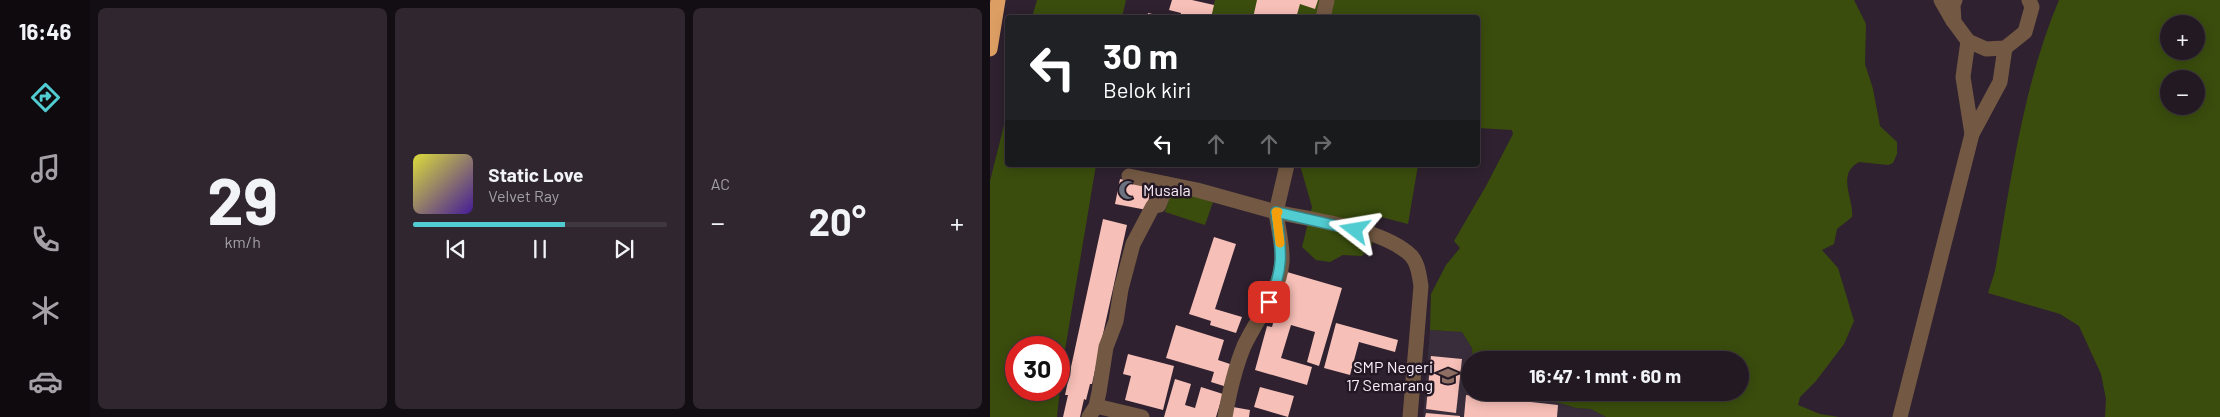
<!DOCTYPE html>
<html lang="id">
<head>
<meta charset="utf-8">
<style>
  body { margin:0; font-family:Barlow,sans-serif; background:#2f2630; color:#f1f3f6; height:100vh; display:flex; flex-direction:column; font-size:19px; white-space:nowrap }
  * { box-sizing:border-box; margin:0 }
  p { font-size:16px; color:#a3a0a6 }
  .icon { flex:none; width:28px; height:28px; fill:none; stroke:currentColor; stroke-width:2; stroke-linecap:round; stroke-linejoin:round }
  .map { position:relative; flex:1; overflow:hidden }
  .panel { display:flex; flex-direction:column; gap:8px; padding:8px; background:#130e13; width:900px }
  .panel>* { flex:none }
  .guide { position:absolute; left:15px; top:15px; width:475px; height:152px; border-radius:5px; box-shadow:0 2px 12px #0003,0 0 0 1px #403841; background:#202124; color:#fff; overflow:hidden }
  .buttons { position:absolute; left:1170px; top:15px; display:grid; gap:10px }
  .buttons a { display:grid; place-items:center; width:45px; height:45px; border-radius:50%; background:#231923; box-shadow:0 2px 12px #0003,0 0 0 1px #403841; font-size:25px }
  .speed { position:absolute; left:15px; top:336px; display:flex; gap:10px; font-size:25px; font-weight:700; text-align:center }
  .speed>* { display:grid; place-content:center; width:65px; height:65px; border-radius:50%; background:#231923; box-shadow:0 2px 12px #0003,0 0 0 1px #403841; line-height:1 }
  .speed .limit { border:8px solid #d22; background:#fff; color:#111 }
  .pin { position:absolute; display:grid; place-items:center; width:42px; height:42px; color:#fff; margin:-21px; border-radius:10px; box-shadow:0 2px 8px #0006 }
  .me { position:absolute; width:55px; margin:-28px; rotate:284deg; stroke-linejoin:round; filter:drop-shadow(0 0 4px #0008) }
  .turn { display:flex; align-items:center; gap:18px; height:105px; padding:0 15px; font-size:22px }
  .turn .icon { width:65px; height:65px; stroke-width:2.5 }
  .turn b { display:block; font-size:35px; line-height:42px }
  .lanes { display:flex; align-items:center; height:48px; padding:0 15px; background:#0003; justify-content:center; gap:25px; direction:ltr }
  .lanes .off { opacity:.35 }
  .big { font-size:38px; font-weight:700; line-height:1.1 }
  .panel .card { flex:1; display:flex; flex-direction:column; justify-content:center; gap:8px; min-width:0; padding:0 18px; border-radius:8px; background:#2f2630 }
  .panel .dial { align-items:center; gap:0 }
  .dial b { font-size:65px; line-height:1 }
  .song { display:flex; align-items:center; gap:15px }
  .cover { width:60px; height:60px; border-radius:8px; background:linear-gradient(135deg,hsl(60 70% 55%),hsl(260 70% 35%)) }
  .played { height:5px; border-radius:2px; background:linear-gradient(90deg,#51ccd1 60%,#403841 60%) }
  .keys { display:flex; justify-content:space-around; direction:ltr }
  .heat { display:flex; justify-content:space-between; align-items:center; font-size:28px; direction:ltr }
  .panel .tiles { flex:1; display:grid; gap:8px; grid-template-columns:repeat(3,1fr) }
  .trip { position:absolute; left:471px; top:351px; width:288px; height:50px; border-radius:25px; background:#231923; box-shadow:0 2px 12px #0003,0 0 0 1px #403841; font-weight:700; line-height:50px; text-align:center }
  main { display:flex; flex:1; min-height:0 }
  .dock { display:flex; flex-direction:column; width:90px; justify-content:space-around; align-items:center; background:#0e0a0e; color:#a3a0a6 }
  .dock .icon { width:35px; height:35px }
  .dock .selected { color:#51ccd1 }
  .dock b { font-size:22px; color:#f1f3f6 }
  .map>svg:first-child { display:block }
  .education { fill:#392d3c }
  .green { fill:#3a4d0d; fill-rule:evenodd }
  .building { fill:#f6bfb7 }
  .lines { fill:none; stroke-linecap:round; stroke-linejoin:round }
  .minor { stroke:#735943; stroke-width:15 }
  .highway { stroke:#dd9e63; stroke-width:15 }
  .route-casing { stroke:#358588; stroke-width:12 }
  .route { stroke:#51ccd1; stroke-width:9 }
  .slow { stroke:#f59e0b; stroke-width:9 }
  .labels { text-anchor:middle; stroke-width:5; stroke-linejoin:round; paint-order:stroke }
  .poi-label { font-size:16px; fill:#f9eff9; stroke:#251825; text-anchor:start }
</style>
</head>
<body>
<main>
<nav class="dock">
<b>16:46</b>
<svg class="icon selected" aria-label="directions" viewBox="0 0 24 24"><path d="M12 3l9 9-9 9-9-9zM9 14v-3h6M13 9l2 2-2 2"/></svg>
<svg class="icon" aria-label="music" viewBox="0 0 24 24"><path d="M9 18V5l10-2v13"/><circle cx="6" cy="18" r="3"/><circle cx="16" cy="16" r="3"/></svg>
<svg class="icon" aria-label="phone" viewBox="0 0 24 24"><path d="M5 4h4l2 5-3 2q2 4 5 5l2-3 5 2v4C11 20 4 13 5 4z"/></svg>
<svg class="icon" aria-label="climate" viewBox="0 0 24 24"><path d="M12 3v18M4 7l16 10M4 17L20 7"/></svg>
<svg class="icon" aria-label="car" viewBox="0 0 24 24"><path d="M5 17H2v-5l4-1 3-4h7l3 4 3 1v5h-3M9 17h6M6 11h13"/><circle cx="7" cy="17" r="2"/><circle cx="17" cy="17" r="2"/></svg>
</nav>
<section class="panel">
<div class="tiles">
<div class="card dial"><b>29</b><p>km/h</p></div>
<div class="card">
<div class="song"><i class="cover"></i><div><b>Static Love</b><p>Velvet Ray</p></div></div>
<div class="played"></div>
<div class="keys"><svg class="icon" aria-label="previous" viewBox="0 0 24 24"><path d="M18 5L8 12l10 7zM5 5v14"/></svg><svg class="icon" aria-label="pause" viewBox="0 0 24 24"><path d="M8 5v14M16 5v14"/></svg><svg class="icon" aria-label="next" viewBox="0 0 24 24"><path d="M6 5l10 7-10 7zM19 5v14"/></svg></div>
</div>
<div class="card"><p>AC</p>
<div class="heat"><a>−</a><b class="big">20°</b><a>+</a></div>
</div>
</div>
</section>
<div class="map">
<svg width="1230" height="417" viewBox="0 0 1230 417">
  <rect width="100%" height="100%" fill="#2f212f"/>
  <polygon class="education" points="440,330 472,332 482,348 483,360 480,360 480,392 516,393 553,398 586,408 601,409 616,417 433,417"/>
  <g class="green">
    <polygon points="47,0 136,0 132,17 42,17"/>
    <path d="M225,0H864L876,24L875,64L883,89L890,126L907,142V154L903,163L898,165L869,162C846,174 864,199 862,217L847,229L844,244L832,250L848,268L864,321L854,344L826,381L810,397L808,405L830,414L849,417H616L601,409L586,408L553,398L516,393L750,392V360H483L482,348L472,332L440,330L441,294L456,265L470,248L464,241L496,186L523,134L522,130L488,128V18H220Z"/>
    <path d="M1069,0H1230V417H1115L1116,399L1111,374L1089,326L1070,314L998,293L1005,271C1021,180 1033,85 1069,0ZM1179,24H1206V51H1179ZM1179,79H1206V106H1179Z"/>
    <path d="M17,113L18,165H106L73,362L67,417H0V181ZM26,348H69V390H26Z"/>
    <polygon points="310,165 428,165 418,224 391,217 385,223 382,245 372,256 353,255 340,262 326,260 312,247 322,207"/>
    <polygon points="182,189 223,202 215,225 175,212"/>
  </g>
  <g class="building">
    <polygon points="182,0 202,0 224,5 221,18 190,18 191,13 179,10"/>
    <polygon points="267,0 328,0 325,9 310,4 306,18 263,18"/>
    <polygon points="158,13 175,17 174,18 157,18"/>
    <rect x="133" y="165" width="11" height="3"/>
    <polygon points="130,179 161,185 157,210 125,204"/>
    <polygon points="113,219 137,225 102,384 100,384 96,400 94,399 90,417 73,417 78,395 75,395"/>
    <polygon points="224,237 246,244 225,309 252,317 246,333 220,325 221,321 199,314"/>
    <polygon points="297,272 352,288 329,366 317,362 325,332 301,325 291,358 322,367 317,385 265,370 277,326 282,327"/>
    <polygon points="346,323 408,340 405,352 369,342 360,375 334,368"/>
    <polygon points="186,325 234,340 228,360 243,365 237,387 221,382 224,372 176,358"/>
    <polygon points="138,354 184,366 173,410 135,400 141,376 133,374"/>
    <polygon points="441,356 472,359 466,413 436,409"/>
    <polygon points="185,379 201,384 195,405 205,408 211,387 233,394 226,417 174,417"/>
    <polygon points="270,387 304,396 298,417 264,407"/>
    <polygon points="476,395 568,405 567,417 474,417"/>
    <polygon points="243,407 260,410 259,417 241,417"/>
    <polygon points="436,413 470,416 470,417 435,417"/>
  </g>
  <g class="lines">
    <g class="minor">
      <polyline points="951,0 963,21"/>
      <polyline points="965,0 963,5 964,22 978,41 996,49 1015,48 1035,32 1042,7 1039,0"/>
      <polyline points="333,18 337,0"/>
      <polyline points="978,41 973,77 982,134"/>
      <path d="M297,165L286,212C324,220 387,228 417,252C428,260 429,274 431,286L420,417"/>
      <path d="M139,176L207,190L286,212C288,228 293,245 292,262C289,294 267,318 254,346C245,368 239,394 235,417"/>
      <polyline points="106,406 152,417"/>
      <polyline points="99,417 106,406 109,392 116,347 126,321 131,289 143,244 163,206 169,205 177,184"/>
      <polyline points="910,417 982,134 1010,82 1015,48"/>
    </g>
    <polyline class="highway" points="0,49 8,0"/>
  </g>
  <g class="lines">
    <g class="route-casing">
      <path id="route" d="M279,302C295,265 291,250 286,212L365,230"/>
    </g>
    <use href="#route" class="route"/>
    <polyline class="slow" points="288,212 286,212 290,243"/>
  </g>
  <defs>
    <g id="mosque-bare" transform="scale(1.5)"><path d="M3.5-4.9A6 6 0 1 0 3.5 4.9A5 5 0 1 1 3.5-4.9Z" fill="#6b7280" stroke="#251825" stroke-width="2.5" paint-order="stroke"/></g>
    <g id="school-bare" transform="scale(1.5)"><path d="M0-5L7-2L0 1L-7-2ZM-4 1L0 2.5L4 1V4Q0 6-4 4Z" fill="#8d6e63" stroke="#251825" stroke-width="2.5" paint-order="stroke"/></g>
  </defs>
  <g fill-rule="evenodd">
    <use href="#mosque-bare" x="138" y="190"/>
    <use href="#school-bare" x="458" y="376"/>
  </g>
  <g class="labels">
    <g class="poi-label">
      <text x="153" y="196">Musala</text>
      <text x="443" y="373" text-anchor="end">SMP Negeri<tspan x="443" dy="18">17 Semarang</tspan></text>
    </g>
  </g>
</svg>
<div class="buttons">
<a>+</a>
<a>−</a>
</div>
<div class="speed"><div class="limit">30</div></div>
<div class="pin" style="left:279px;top:302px;background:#d93025"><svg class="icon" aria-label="arrive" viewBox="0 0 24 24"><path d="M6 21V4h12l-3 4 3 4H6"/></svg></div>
<svg class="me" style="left:365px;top:230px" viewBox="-20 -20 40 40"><path d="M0-17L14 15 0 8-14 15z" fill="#51ccd1" stroke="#fff" stroke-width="4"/></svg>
<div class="trip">16:47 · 1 mnt · 60 m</div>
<div class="guide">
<div class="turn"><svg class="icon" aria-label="left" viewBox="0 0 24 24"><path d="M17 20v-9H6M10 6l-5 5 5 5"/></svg><div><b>30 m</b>Belok kiri</div></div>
<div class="lanes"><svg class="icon" aria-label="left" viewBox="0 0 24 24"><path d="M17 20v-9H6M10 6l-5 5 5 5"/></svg><svg class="icon off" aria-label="ahead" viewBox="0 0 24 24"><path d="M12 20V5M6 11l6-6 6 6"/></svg><svg class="icon off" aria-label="ahead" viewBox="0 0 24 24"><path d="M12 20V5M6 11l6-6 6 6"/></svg><svg class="icon off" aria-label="right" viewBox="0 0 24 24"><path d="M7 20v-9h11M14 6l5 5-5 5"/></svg></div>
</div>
</div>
</main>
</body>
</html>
